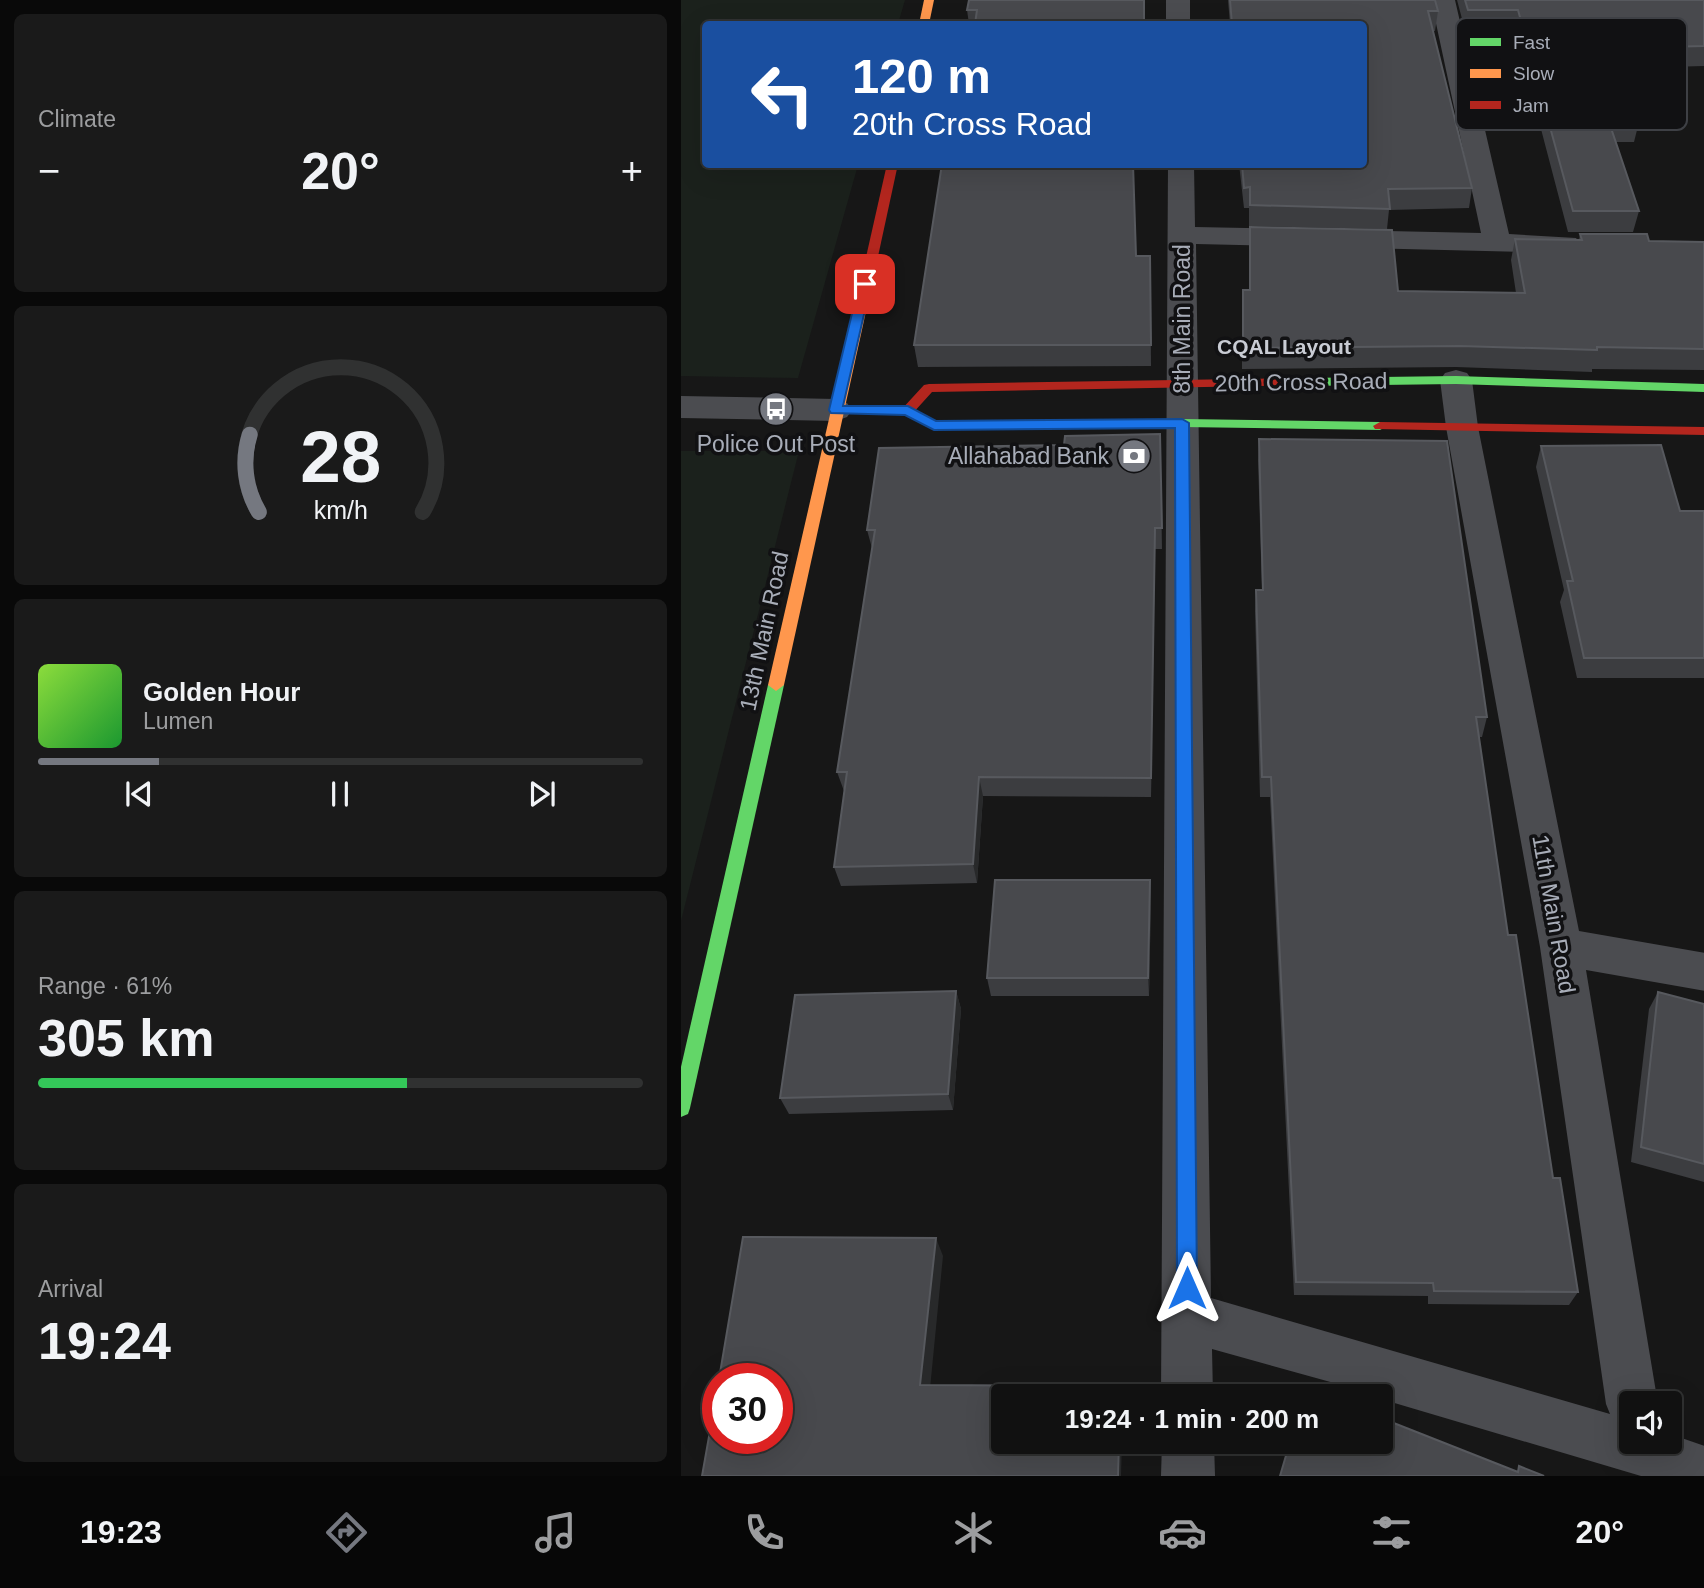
<!DOCTYPE html>
<html lang="en">
<head>
<meta charset="utf-8">
<style>
  body { margin:0; font-family:Helvetica,sans-serif; background:#1a1a1a; color:#f1f3f6; height:100vh; display:flex; flex-direction:column; font-size:26px; white-space:nowrap }
  * { box-sizing:border-box; margin:0 }
  p { font-size:23px; color:#9c9d9f }
  .icon { flex:none; width:38px; height:38px; fill:none; stroke:currentColor; stroke-width:2; stroke-linecap:round; stroke-linejoin:round }
  .map { position:relative; flex:1; overflow:hidden }
  .drawer { display:flex; flex-direction:column; gap:14px; padding:14px; background:#090909; width:681px }
  .drawer>* { flex:none }
  .banner { position:absolute; left:21px; top:21px; width:665px; height:147px; border-radius:7px; box-shadow:0 7px 28px #0002,0 0 0 2px #303131; background:#1a4fa0; color:#fff; overflow:hidden }
  .buttons { position:absolute; left:938px; top:1391px; display:grid; gap:14px }
  .buttons a { display:grid; place-items:center; width:63px; height:63px; border-radius:7px; background:#111; box-shadow:0 7px 28px #0002,0 0 0 2px #303131; font-size:35px }
  .speed { position:absolute; left:21px; top:1363px; display:flex; gap:14px; font-size:35px; font-weight:700; text-align:center }
  .speed>* { display:grid; place-content:center; width:91px; height:91px; border-radius:50%; background:#111; box-shadow:0 7px 28px #0002,0 0 0 2px #303131; line-height:1 }
  .speed .limit { border:10px solid #d22; background:#fff; color:#111 }
  .pin { position:absolute; display:grid; place-items:center; width:60px; height:60px; color:#fff; margin:-30px; border-radius:14px; box-shadow:0 4px 10px #0006 }
  .me { position:absolute; width:77px; margin:-38px; rotate:0deg; stroke-linejoin:round; filter:drop-shadow(0 0 5px #0008) }
  .turn { display:flex; align-items:center; gap:24px; height:147px; padding:0 35px; font-size:32px }
  .turn .icon { width:91px; height:91px; stroke-width:2.5 }
  .turn b { display:block; font-size:49px; line-height:60px }
  .big { font-size:52px; font-weight:600; line-height:1.1 }
  .drawer .card { flex:1; display:flex; flex-direction:column; justify-content:center; gap:10px; min-width:0; padding:0 24px; border-radius:10px; background:#1a1a1a }
  .drawer .dial { align-items:center; gap:0 }
  .dial svg { height:182px; overflow:visible; fill:none; stroke:#303131; stroke-width:7; stroke-linecap:round; text-anchor:middle }
  .dial text { fill:#f1f3f6; stroke:none }
  .song { display:flex; align-items:center; gap:21px }
  .cover { width:84px; height:84px; border-radius:10px; background:linear-gradient(135deg,hsl(90 70% 55%),hsl(130 70% 35%)) }
  .played { height:7px; border-radius:4px; background:linear-gradient(90deg,#757880 20%,#303131 20%) }
  .keys { display:flex; justify-content:space-around; direction:ltr }
  .heat { display:flex; justify-content:space-between; align-items:center; font-size:38px; direction:ltr }
  .charge { height:10px; border-radius:5px; background:linear-gradient(90deg,#34c759 61%,#303131 0) }
  .trip { position:absolute; left:310px; top:1384px; width:402px; height:70px; border-radius:7px; background:#111; box-shadow:0 7px 28px #0002,0 0 0 2px #303131; font-weight:600; line-height:70px; text-align:center }
  .menu { display:flex; height:112px; justify-content:space-around; align-items:center; background:#070707; color:#9c9d9f }
  .menu .icon { width:49px; height:49px }
  .menu .active { color:#757880 }
  .menu b { font-size:32px; color:#f1f3f6 }
  main { display:flex; flex:1; min-height:0 }
  .map>svg:first-child { display:block }
  .green { fill:#1b211c }
  .lines { fill:none; stroke-linecap:round; stroke-linejoin:round }
  .street { fill:#4b4c50; fill-rule:evenodd }
  .fast { fill:#63d668; fill-rule:evenodd }
  .slow { fill:#ff974d; fill-rule:evenodd }
  .jam { fill:#b3261e; fill-rule:evenodd }
  .wall { fill:#3c3d40 }
  .shaded-wall { fill:#28292a }
  .building { fill:#48494d; stroke:#57595e; stroke-width:2 }
  .route { fill:#1a73e8; stroke:#114b97; stroke-width:2 }
  .labels { text-anchor:middle; stroke-width:7; stroke-linejoin:round; paint-order:stroke }
  .far-neighbourhood-label { font-size:21px; font-weight:bold; fill:#c9ccd4; stroke:#111113 }
  .street-label { font-size:23px; fill:#a8adb8; stroke:#111113 }
  .poi-label { font-size:23px; fill:#a8adb8; stroke:#111113 }
  .key { fill:#111113; stroke:#3e4045; stroke-width:2 }
  .key-label { font-size:19px; fill:#a8adb8 }
</style>
</head>
<body>
<main>
<section class="drawer">
<div class="card"><p>Climate</p>
<div class="heat"><a>−</a><b class="big">20°</b><a>+</a></div>
</div>
<div class="card dial"><svg viewBox="0 0 100 80">
<path d="M14 69A42 42 0 1 1 86 69"/>
<path d="M14 69A42 42 0 0 1 10 35" stroke="#757880"/>
<text x="50" y="56" font-size="32" font-weight="700">28</text>
<text x="50" y="72" font-size="11">km/h</text>
</svg></div>
<div class="card">
<div class="song"><i class="cover"></i><div><b>Golden Hour</b><p>Lumen</p></div></div>
<div class="played"></div>
<div class="keys"><svg class="icon" aria-label="previous" viewBox="0 0 24 24"><path d="M18 5L8 12l10 7zM5 5v14"/></svg><svg class="icon" aria-label="pause" viewBox="0 0 24 24"><path d="M8 5v14M16 5v14"/></svg><svg class="icon" aria-label="next" viewBox="0 0 24 24"><path d="M6 5l10 7-10 7zM19 5v14"/></svg></div>
</div>
<div class="card"><p>Range · 61%</p><b class="big">305 km</b><div class="charge"></div></div>
<div class="card"><p>Arrival</p><b class="big">19:24</b></div>
</section>
<div class="map">
<svg width="1024" height="1476" viewBox="0 0 1024 1476">
  <rect width="100%" height="100%" fill="#171717"/>
  <g class="green">
    <polygon points="0,0 224,0 217,24 24,24 24,164 177,165 117,378 0,376"/>
    <polygon points="0,451 118,451 0,921"/>
  </g>
  <g class="lines">
    <g class="street">
      <rect x="485" y="0" width="24" height="24"/>
      <polygon points="750,0 774,0 828,234 895,238 899,244 895,250 885,253 515,244 530,1298 929,1414 925,1404 859,947 765,427 759,380 764,373 775,370 786,373 791,380 797,427 898,931 1024,953 1024,991 905,970 977,1404 950,1404 950,1442 989,1442 989,1434 1024,1446 1024,1476 960,1476 700,1399 700,1396 531,1349 532,1396 480,1396 487,164 513,164 514,227 800,233"/>
      <polygon points="0,396 155,399 166,403 171,410 166,417 155,421 0,418"/>
      <polygon points="481,1442 533,1442 534,1476 480,1476"/>
    </g>
    <g class="fast">
      <polygon points="775,376 1024,384 1024,392 775,384 623,386 617,382 623,378"/>
      <polygon points="155,406 227,406 256,422 501,419 699,422 706,426 699,430 501,427 253,430 224,414 150,413 150,407"/>
      <polygon points="95,679 103,685 9,1108 7,1114 0,1117 0,1067 87,685"/>
    </g>
    <g class="slow">
      <polygon points="243,0 253,0 248,24 238,24"/>
      <polygon points="187,271 193,275 103,685 95,691 87,685 181,275"/>
    </g>
    <g class="jam">
      <polygon points="206,164 217,164 193,275 187,279 181,275"/>
      <polygon points="623,378 628,379 628,385 251,392 232,413 227,414 220,410 243,385 248,384"/>
      <polygon points="699,422 1024,427 1024,435 694,429 692,426"/>
    </g>
  </g>
  <g class="wall">
    <polygon points="288,0 464,0 464,24 288,24 286,10"/>
    <polygon points="547,0 754,0 757,11 754,31 752,31 791,188 788,208 708,210 706,229 568,226 568,208 563,208 558,164 682,164 682,24 549,24"/>
    <polygon points="776,0 1023,0 1023,66 949,68 961,102 956,118 958,122 953,142 935,142 958,211 952,232 887,232 834,30 784,30"/>
    <polygon points="569,227 717,291 835,293 830,260 834,239 898,240 899,234 968,241 1023,242 1023,370 911,369 911,372 775,367 561,369 561,311 568,290"/>
    <polygon points="455,256 469,256 470,366 237,367 233,345"/>
    <polygon points="479,434 481,549 474,549 470,797 302,796 296,883 160,886 153,867 163,791 156,772 191,548 186,530 383,445"/>
    <polygon points="578,439 806,717 801,737 798,737 827,935 872,1178 897,1292 888,1305 747,1304 747,1296 613,1295 589,797 579,797 574,611 575,590 581,590 577,460"/>
    <polygon points="860,446 999,511 1023,511 1023,678 896,678 879,602 883,590 855,467"/>
    <polygon points="469,880 470,899 468,996 310,996 306,978"/>
    <polygon points="275,991 280,1009 272,1110 108,1114 99,1098"/>
    <polygon points="977,992 1023,1004 1023,1182 950,1162 968,1009"/>
  </g>
  <g class="shaded-wall">
    <polygon points="474,528 474,549 470,797 470,778"/>
    <polygon points="298,777 302,796 296,883 292,864"/>
    <polygon points="469,880 470,899 468,996 467,978"/>
    <polygon points="275,991 280,1009 272,1110 267,1094"/>
    <polygon points="255,1238 262,1256 248,1399 239,1385"/>
    <polygon points="438,1442 441,1442 440,1476 437,1476"/>
  </g>
  <g class="building">
    <polygon points="288,0 463,0 463,24 294,24 296,10 286,10"/>
    <polygon points="549,0 754,0 757,11 747,11 791,188 707,189 709,209 569,205 569,187 563,188 561,164 682,164 682,24 551,24"/>
    <polygon points="784,0 1023,0 1023,46 942,48 961,102 951,102 958,122 928,122 958,211 892,211 837,10 787,10"/>
    <polygon points="261,164 452,164 455,256 469,256 470,345 233,345"/>
    <polygon points="569,227 711,230 717,291 844,293 834,239 901,240 899,234 966,234 968,241 1023,242 1023,349 916,347 916,350 779,346 562,348 562,290 569,290"/>
    <polygon points="479,434 481,528 474,528 470,778 298,777 292,864 153,867 166,772 156,772 194,530 186,530 198,448 383,445 384,436"/>
    <polygon points="578,439 766,441 806,717 795,717 827,935 835,935 872,1178 879,1178 897,1292 753,1291 752,1283 615,1282 590,777 581,777 575,590 582,590"/>
    <polygon points="980,445 999,511 1023,511 1023,658 903,658 886,581 892,581 860,446"/>
    <polygon points="314,880 469,880 467,978 306,978"/>
    <polygon points="275,991 267,1094 99,1098 114,995"/>
    <polygon points="977,992 1023,1004 1023,1164 960,1147"/>
    <polygon points="62,1237 255,1238 239,1385 440,1386 440,1396 322,1396 322,1442 438,1442 437,1476 21,1476 37,1386 37,1438 96,1438 96,1379 38,1379"/>
    <polygon points="625,1389 644,1396 623,1396"/>
    <polygon points="700,1418 837,1472 838,1466 863,1476 599,1476 609,1442 700,1442"/>
  </g>
  <polygon class="route" points="184,280 190,284 162,406 227,406 255,421 501,419 508,423 516,1288 513,1295 506,1298 499,1295 496,1288 494,428 253,430 224,415 150,413 148,410 178,284"/>
  <defs>
    <g id="bus-disc" transform="scale(1.75)"><circle r="9.5" fill="#757880" stroke="#111113"/><path d="M-5-6H5V4H4V6H2V4H-2V6H-4V4H-5ZM-3.5-4V0h7V-4ZM-3.5 1.2v1.5H-2V1.2ZM2 1.2v1.5H3.5V1.2Z" fill="#fff"/></g>
    <g id="bank-disc" transform="scale(1.75)"><circle r="9.5" fill="#757880" stroke="#111113"/><path d="M-6-4H6V4H-6ZM0-2.3a2.3 2.3 0 1 0 0 4.6a2.3 2.3 0 1 0 0-4.6Z" fill="#fff"/></g>
  </defs>
  <g fill-rule="evenodd">
    <use href="#bus-disc" x="95" y="409"/>
    <use href="#bank-disc" x="453" y="456"/>
  </g>
  <g class="labels">
    <g class="far-neighbourhood-label">
      <text x="603" y="354">CQAL Layout</text>
    </g>
    <g class="street-label">
      <text transform="translate(501 319) rotate(-90)" y="8">8th Main Road</text>
      <text transform="translate(620 382) rotate(-1)" y="8">20th Cross Road</text>
      <text transform="translate(83 631) rotate(-78)" y="8">13th Main Road</text>
      <text transform="translate(873 914) rotate(80)" y="8">11th Main Road</text>
    </g>
    <g class="poi-label">
      <text x="95" y="452">Police Out Post</text>
      <text x="428" y="464" text-anchor="end">Allahabad Bank</text>
    </g>
  </g>
  <rect x="775" y="18" width="231" height="112" rx="10" class="key"/>
  <rect x="789" y="38" width="31" height="8" fill="#63d668"/>
  <rect x="789" y="69" width="31" height="9" fill="#ff974d"/>
  <rect x="789" y="101" width="31" height="8" fill="#b3261e"/>
  <g class="key-label">
    <text x="832" y="49">Fast</text>
    <text x="832" y="80">Slow</text>
    <text x="832" y="112">Jam</text>
  </g>
</svg>
<div class="buttons">
<a><svg class="icon" aria-label="sound" viewBox="0 0 24 24"><path d="M4 9h4l5-4v14l-5-4H4zM17 9q2 3 0 6"/></svg></a>
</div>
<div class="speed"><div class="limit">30</div></div>
<div class="pin" style="left:184px;top:284px;background:#d93025"><svg class="icon" aria-label="arrive" viewBox="0 0 24 24"><path d="M6 21V4h12l-3 4 3 4H6"/></svg></div>
<svg class="me" style="left:506px;top:1288px" viewBox="-20 -20 40 40"><path d="M0-17L14 15 0 8-14 15z" fill="#1a73e8" stroke="#fff" stroke-width="4"/></svg>
<div class="trip">19:24 · 1 min · 200 m</div>
<div class="banner">
<div class="turn"><svg class="icon" aria-label="left" viewBox="0 0 24 24"><path d="M17 20v-9H6M10 6l-5 5 5 5"/></svg><div><b>120 m</b>20th Cross Road</div></div>
</div>
</div>
</main>
<nav class="menu">
<b>19:23</b>
<svg class="icon active" aria-label="directions" viewBox="0 0 24 24"><path d="M12 3l9 9-9 9-9-9zM9 14v-3h6M13 9l2 2-2 2"/></svg>
<svg class="icon" aria-label="music" viewBox="0 0 24 24"><path d="M9 18V5l10-2v13"/><circle cx="6" cy="18" r="3"/><circle cx="16" cy="16" r="3"/></svg>
<svg class="icon" aria-label="phone" viewBox="0 0 24 24"><path d="M5 4h4l2 5-3 2q2 4 5 5l2-3 5 2v4C11 20 4 13 5 4z"/></svg>
<svg class="icon" aria-label="climate" viewBox="0 0 24 24"><path d="M12 3v18M4 7l16 10M4 17L20 7"/></svg>
<svg class="icon" aria-label="car" viewBox="0 0 24 24"><path d="M5 17H2v-5l4-1 3-4h7l3 4 3 1v5h-3M9 17h6M6 11h13"/><circle cx="7" cy="17" r="2"/><circle cx="17" cy="17" r="2"/></svg>
<svg class="icon" aria-label="filters" viewBox="0 0 24 24"><path d="M4 7h16M4 17h16"/><circle cx="9" cy="7" r="2"/><circle cx="15" cy="17" r="2"/></svg>
<b>20°</b>
</nav>
</body>
</html>
